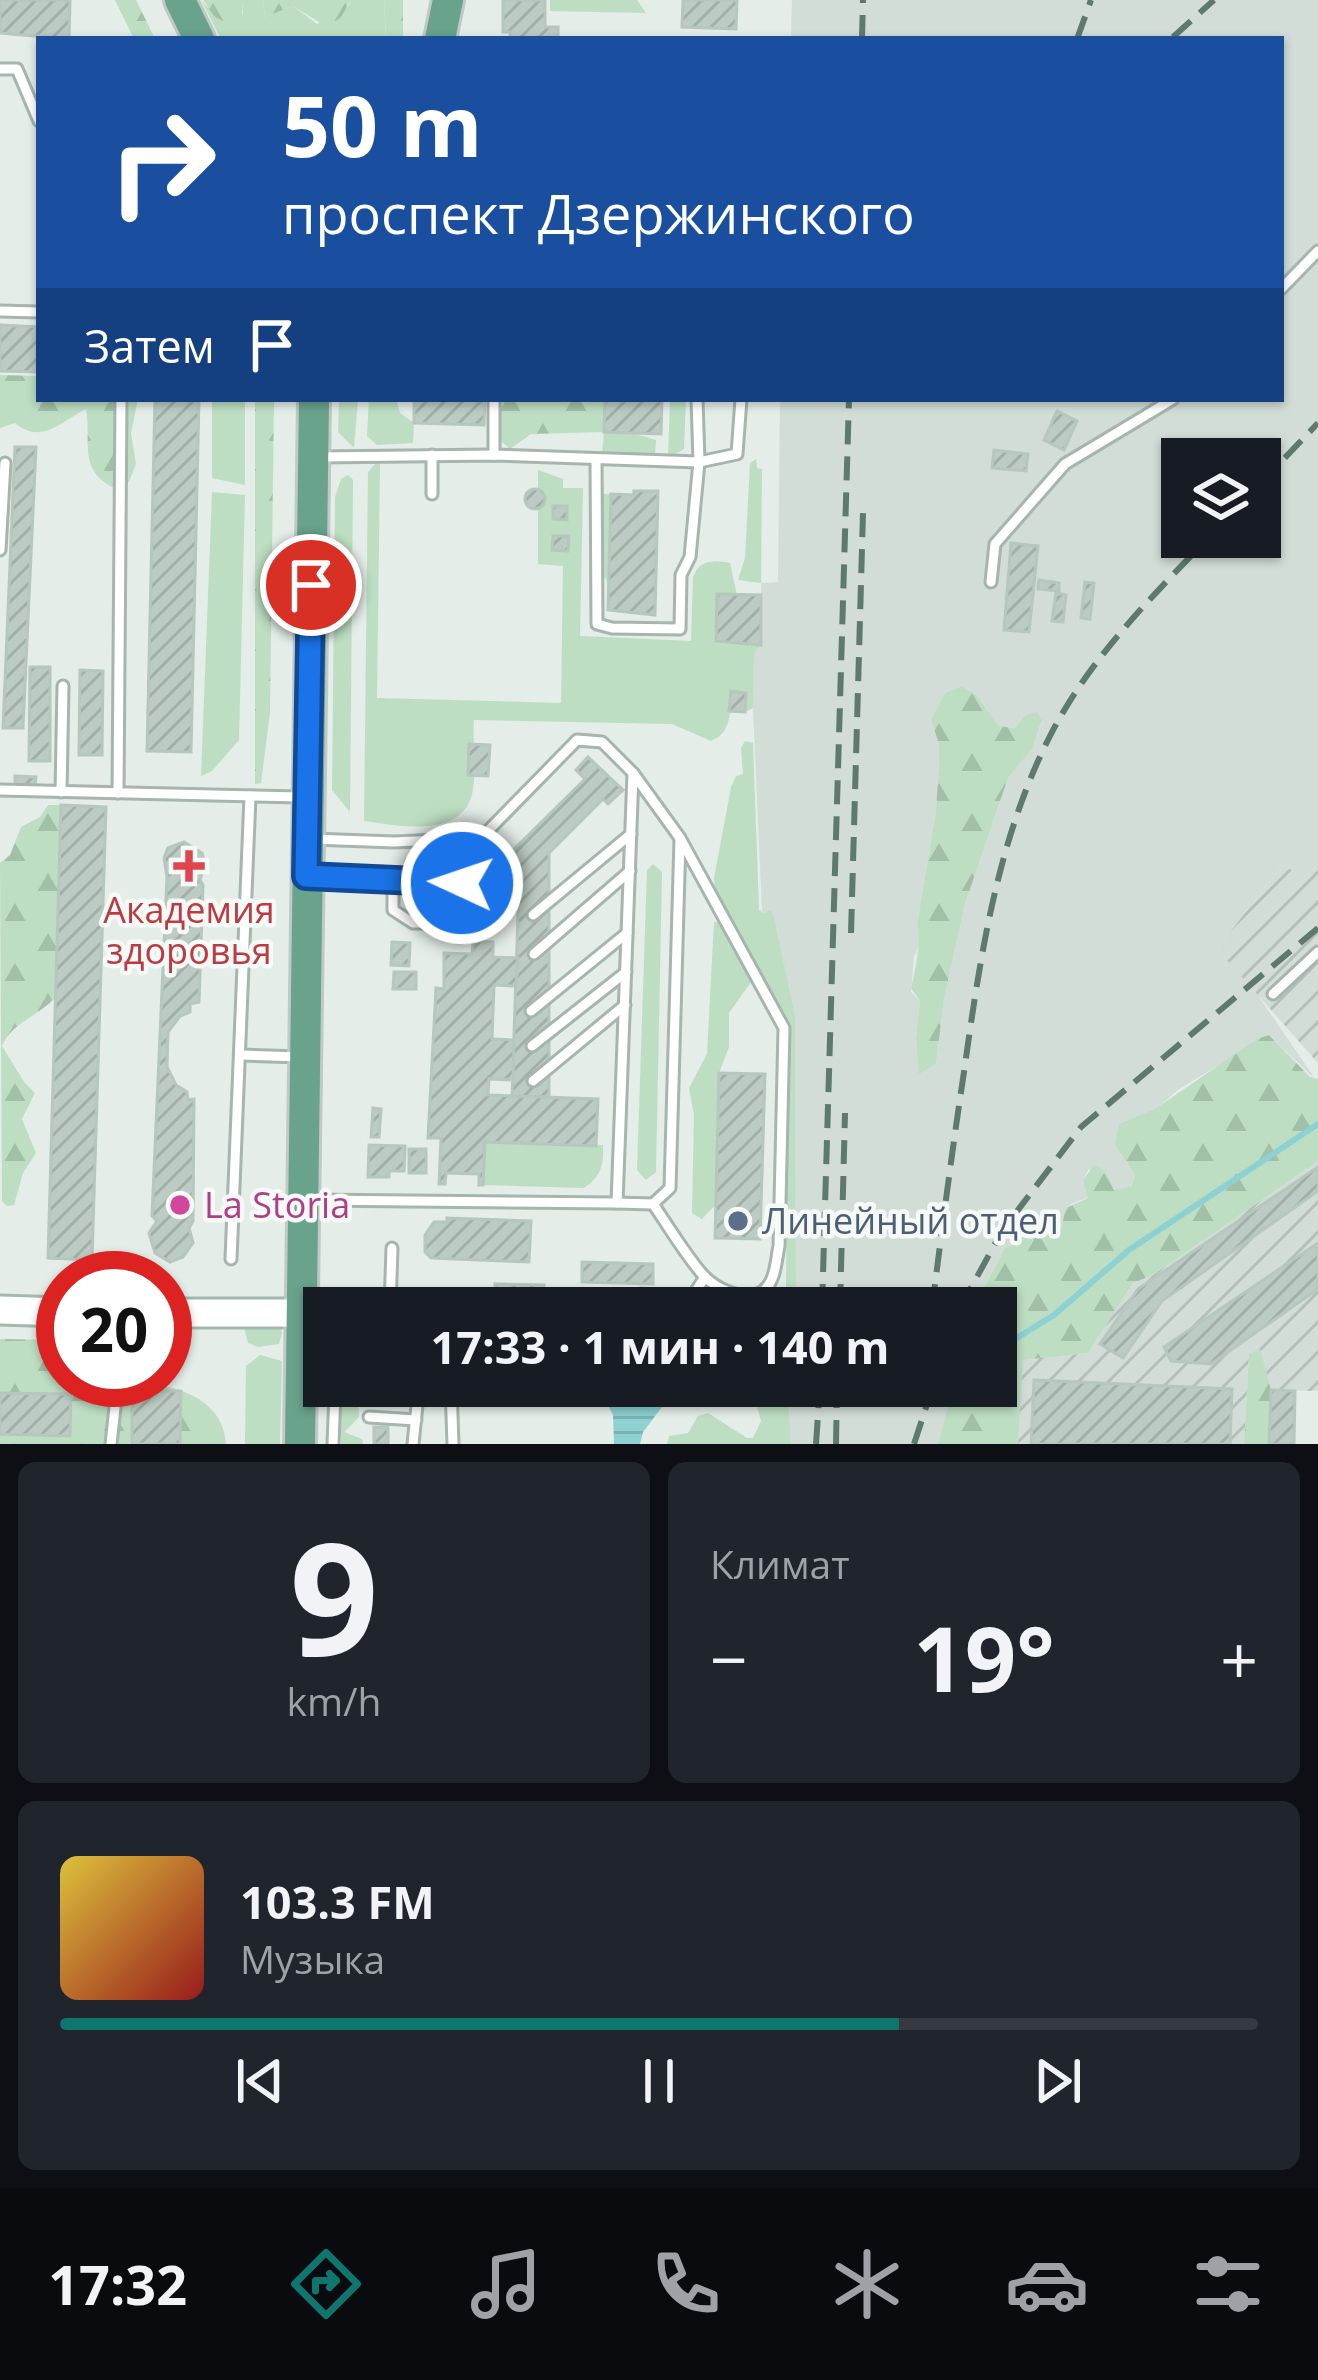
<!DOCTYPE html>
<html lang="ru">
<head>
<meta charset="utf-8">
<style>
  body { margin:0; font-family:"Open Sans",sans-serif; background:#20242c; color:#f1f3f6; height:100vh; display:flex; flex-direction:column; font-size:45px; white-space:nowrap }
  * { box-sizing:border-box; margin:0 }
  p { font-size:39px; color:#9ea1a6 }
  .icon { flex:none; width:66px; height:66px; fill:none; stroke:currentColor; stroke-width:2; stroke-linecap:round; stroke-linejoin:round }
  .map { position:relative; height:1444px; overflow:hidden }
  .drawer { display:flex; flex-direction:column; gap:18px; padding:18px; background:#0d0f14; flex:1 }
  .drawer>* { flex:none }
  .guide { position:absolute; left:36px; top:36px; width:1248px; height:366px; border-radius:0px; box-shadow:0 3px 9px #0004; background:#1a4fa0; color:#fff; overflow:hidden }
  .fabs { position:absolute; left:1161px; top:438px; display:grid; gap:24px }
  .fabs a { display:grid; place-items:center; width:120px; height:120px; border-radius:0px; background:#171b24; box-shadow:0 3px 9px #0004; font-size:60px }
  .speed { position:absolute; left:36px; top:1251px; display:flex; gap:24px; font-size:60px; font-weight:700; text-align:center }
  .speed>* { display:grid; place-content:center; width:156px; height:156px; border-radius:50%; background:#171b24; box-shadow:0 3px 9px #0004; line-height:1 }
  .speed .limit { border:18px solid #d22; background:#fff; color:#111 }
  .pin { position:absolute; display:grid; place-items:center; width:102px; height:102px; color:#fff; margin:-51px; border:6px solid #fff; border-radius:50%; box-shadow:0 3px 12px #0007 }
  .me { position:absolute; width:132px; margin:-66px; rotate:273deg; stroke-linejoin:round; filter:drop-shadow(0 0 9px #0008) }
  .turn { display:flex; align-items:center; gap:42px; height:252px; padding:0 48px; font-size:54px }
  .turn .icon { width:156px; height:156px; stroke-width:2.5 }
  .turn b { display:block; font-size:84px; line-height:102px }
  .then { display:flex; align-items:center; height:114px; padding:0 48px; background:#0003; gap:24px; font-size:45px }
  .big { font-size:90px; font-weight:700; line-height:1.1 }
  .drawer .tile { flex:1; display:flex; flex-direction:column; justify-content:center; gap:18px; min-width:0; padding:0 42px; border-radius:18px; background:#20242c }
  .drawer .dial { align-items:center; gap:0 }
  .dial b { font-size:156px; line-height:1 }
  .song { display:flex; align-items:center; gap:36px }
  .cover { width:144px; height:144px; border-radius:18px; background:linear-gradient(135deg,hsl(50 70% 55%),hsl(0 70% 35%)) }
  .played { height:12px; border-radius:6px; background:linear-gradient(90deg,#0f766e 70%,#363941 70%) }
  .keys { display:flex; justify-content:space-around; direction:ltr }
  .heat { display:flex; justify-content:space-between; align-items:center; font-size:66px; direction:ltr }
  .drawer .tiles { flex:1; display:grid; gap:18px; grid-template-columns:1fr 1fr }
  .tile:last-child { grid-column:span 2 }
  .trip { position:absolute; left:303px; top:1287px; width:714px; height:120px; border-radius:0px; background:#171b24; box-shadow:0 3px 9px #0004; font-weight:700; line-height:120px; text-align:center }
  .menu { display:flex; height:192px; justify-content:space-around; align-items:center; background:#090b0e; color:#9ea1a6 }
  .menu .icon { width:84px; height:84px }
  .menu .on { color:#0f766e }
  .menu b { font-size:54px; color:#f1f3f6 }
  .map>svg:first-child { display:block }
  .built { fill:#d2ddd7; fill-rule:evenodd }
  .industrial { fill:url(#industrial-furrows) }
  .grass { fill:#bddec2 }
  .forest { fill:url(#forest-firs) }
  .water { fill:url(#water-rules) }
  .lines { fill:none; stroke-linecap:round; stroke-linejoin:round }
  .stream { stroke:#8dd1d2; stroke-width:6 }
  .building { fill:url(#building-hatch); stroke:#b6c7be; stroke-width:3 }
  .lane-casing { stroke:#a6b5ae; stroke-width:15 }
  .secondary-casing { stroke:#a2b9ae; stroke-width:33 }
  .primary-casing { stroke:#c1c9c6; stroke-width:36 }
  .lane { stroke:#fff; stroke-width:9 }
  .secondary { stroke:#fff; stroke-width:27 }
  .primary { stroke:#69a38c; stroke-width:30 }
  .rail { stroke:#5e7a6f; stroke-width:6; stroke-dasharray:24 12; stroke-linecap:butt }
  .route-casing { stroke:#114b97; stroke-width:30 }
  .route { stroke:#1a73e8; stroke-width:21 }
  .health-dot { fill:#e0444e; stroke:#f5faf7; stroke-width:4.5 }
  .hotel-dot { fill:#d1479c; stroke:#f5faf7; stroke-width:4.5 }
  .service-dot { fill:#5c6f8a; stroke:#f5faf7; stroke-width:4.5 }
  .labels { text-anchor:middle; stroke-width:9; stroke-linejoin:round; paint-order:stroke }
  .health-label { font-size:36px; fill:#be3a42; stroke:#f5faf7 }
  .hotel-label { font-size:36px; fill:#b23c85; stroke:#f5faf7; text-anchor:start }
  .service-label { font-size:36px; fill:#4e5e75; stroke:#f5faf7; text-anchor:start }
</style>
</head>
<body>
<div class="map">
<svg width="1318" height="1444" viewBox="0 0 1318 1444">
  <defs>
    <pattern id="industrial-furrows" width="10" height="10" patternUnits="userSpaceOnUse" patternTransform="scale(3)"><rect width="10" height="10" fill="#d2ddd7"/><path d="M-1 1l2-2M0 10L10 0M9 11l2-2" fill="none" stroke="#b4bfb9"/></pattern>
    <pattern id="forest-firs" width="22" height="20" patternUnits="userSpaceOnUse" patternTransform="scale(3)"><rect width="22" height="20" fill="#bddec2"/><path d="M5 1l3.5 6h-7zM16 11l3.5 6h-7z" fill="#a2c0a7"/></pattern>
    <pattern id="water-rules" width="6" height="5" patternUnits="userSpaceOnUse" patternTransform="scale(3)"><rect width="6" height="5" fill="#8dd1d2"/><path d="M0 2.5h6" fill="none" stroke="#79b4b5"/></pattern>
    <pattern id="building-hatch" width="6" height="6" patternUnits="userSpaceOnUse" patternTransform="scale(3)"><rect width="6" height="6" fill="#bccbc3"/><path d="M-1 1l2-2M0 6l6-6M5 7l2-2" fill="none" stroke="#a1afa8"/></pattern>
  </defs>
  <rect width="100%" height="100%" fill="#e4ede8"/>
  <g class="built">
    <path d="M792,0H1318V864L1302,878L1282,865L1217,949L1250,984L1316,1080L1269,1035L1179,1089L1115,1145L1135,1175L1131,1187L1120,1192L1114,1190L1089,1169L1083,1180L1089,1197L1071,1204L1065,1213V1225L1055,1233L1017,1231L1018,1243L1005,1248L973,1308H791L796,1290L795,1016L762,911L753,708L754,654L761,645V583L778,582L780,399H1281V39H791ZM1182,459H1260V537H1182ZM962,686L976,695L999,726L1014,728L1023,718L1040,716L1042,721L1032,749L1008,778L965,904L944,999L936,1064L920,1073L916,1039L920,1001L911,992L914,957L921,941L917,923L936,811L939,763V744L931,720L945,693Z"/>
    <polygon points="788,1386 953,1386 938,1444 791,1444"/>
  </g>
  <g class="industrial">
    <polygon points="1283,864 1302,878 1318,864 1318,1063 1217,949"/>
    <polygon points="1318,1161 1318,1391 1271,1390 1259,1350 1249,1355 1244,1444 1018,1444 1022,1359 1088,1353 1133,1283 1153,1275"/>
  </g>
  <g class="grass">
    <polygon points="201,0 208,8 243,15 243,0 263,0 265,17 293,6 317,24 348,7 351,0 384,0 386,39 221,39"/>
    <polygon points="550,0 637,0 646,13 550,11"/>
    <polygon points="212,399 245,399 245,485 212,478"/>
    <polygon points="339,399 358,399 354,448 338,432"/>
    <polygon points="369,399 396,399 400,413 414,423 413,443 377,445 367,436"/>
    <polygon points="670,399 686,399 684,449 668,458"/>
    <polygon points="604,432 635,434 656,440 655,454 602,455"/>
    <polygon points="756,459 757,468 762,469 761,583 738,580 745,558 750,463"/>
    <path d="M376,463L380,464L377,698L561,703L563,566L538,564V470L563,479V488H583L580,636L691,641L693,577C700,559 714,560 730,563L737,595L716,640L761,645L754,654L753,708L745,712L746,693L731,692C730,711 732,733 711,741L672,724L474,720C472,744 478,776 471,798C457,839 394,825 364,821L368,472Z"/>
    <polygon points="348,475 353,480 350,812 332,790 335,497 341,479"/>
    <polygon points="212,492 245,495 239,740 212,771 201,776"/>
    <polygon points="602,494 611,494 609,585 600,570"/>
    <polygon points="745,741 753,743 759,910 764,914 770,910 773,914 795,1016 796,1291 791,1308 778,1308 786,1288 788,1031 715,888 714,878 731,787 736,776 743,774 741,748"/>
    <polygon points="405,857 498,863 498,871 404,866"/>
    <polygon points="653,864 662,872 656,1172 646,1180 637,1170 647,870"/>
    <polygon points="714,922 720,922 751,982 729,1013 729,1047 719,1073 716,1204 702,1219 692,1213 694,1115 689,1088 707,1054"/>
    <path d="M485,1142L603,1145C604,1164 601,1177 584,1188L483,1185Z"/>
    <polygon points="244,1327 280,1328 282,1333 279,1344 258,1347 248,1343"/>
    <polygon points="260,1355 282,1361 280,1444 245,1444 246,1366"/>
    <polygon points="339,1386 355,1386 371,1396 358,1394 359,1417 344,1432 362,1439 363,1444 341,1444"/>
    <polygon points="751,1386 788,1386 791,1444 667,1444 669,1436 688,1433 698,1416 708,1413 747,1438 753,1438 761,1421"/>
  </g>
  <g class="forest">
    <polygon points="115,0 136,0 155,39 134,39"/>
    <polygon points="203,0 243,0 242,20 233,27 214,16"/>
    <polygon points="263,0 351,0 341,17 327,27 293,6 265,17"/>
    <polygon points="384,0 403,0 403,39 386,39"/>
    <path d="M0,375L39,376V399H138L131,433L136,464L129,482L114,488C77,469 92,442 86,409C60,422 42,445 15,423L0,428Z"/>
    <polygon points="255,399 274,399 270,713 261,783 255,784"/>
    <polygon points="500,399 604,399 604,432 531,434 510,449 500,440"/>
    <path d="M962,686L976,695L999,726L1014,728L1026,715L1037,712L1042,720L1032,749L1008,778L965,904L944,999L936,1064L919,1074L916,1039L920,1001L911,988C915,973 922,937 917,924L936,811L939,763V744L931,720L945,693Z"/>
    <path d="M48,805H61L55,998C37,1017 10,1024 2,1046L24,1082L35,1093L22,1119L36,1153L23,1173L14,1205L7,1206L2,1201L0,863L10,855L21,827L40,817Z"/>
    <polygon points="1269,1035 1310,1077 1318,1079 1318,1161 1153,1275 1133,1283 1088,1353 1023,1360 1018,1444 938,1444 953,1386 996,1386 996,1308 973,1308 1005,1248 1017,1243 1021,1220 1026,1217 1048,1233 1061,1229 1066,1208 1088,1198 1083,1180 1094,1165 1106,1171 1114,1190 1131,1187 1135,1175 1115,1145 1119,1124 1155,1109 1257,1039"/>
    <path d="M0,1339L63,1340V1380C112,1380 222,1373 226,1444H0Z"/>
    <polygon points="1260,1349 1271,1390 1269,1444 1244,1444 1249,1354"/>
  </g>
  <polygon class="water" points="621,1386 678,1386 643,1432 640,1444 614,1444 613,1415 602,1394 606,1388 615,1390"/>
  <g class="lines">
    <polyline class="stream" points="996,1351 1054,1315 1129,1250 1318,1124"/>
  </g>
  <g class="building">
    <polygon points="0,0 70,0 69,39 0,33"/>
    <polygon points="503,0 545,0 545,27 558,27 558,39 510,39 510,32 503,32"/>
    <polygon points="683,0 737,0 736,29 682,27"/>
    <polygon points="0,325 39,327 39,372 0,371"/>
    <polygon points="155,399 199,399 191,752 147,751"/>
    <polygon points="414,399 485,399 484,425 414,423"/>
    <polygon points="605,399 662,399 661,434 604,432"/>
    <polygon points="1057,411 1077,421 1064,450 1044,440"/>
    <polygon points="15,447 36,447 23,728 3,728"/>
    <polygon points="994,450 1028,454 1026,471 992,468"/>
    <circle cx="535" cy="499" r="10"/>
    <polygon points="634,491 658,491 655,615 608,610 611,494 634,495"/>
    <polygon points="553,506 567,506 567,520 553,519"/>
    <polygon points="553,536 569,536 568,551 552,550"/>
    <polygon points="1011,543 1038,546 1029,632 1004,630"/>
    <polygon points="1039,580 1059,583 1059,591 1038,589"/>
    <polygon points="1085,582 1094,583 1090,619 1081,618"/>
    <polygon points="1056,593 1066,595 1063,622 1052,621"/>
    <polygon points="717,594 761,595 761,645 716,641"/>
    <polygon points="30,667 50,667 50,761 29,761"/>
    <polygon points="80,670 103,671 102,755 79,755"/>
    <polygon points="731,691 746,693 745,712 729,711"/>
    <polygon points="469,744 490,745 488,776 468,775"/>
    <polygon points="588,757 623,790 608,804 603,799 549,853 549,1097 512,1096 519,882 501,862 585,779 576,770"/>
    <polygon points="15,776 36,777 35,786 15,784"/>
    <polygon points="61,805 106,807 92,1260 48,1258"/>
    <polygon points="184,842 202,853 205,864 200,880 203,885 199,1002 190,1004 190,1012 180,1016 168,1032 167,1067 176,1085 187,1092 188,1100 194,1099 193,1221 189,1228 193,1243 183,1257 170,1262 155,1253 149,1233 157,1221 152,1216 167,877 164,858 168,848"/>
    <polygon points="473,941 493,942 493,957 518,958 516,986 494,985 492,1039 514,1040 513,1080 489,1079 488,1095 598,1099 596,1146 485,1142 483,1185 479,1185 479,1174 446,1173 445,1184 439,1184 441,1138 428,1138 436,988 444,989 444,953 472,954"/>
    <polygon points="392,942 410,943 409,966 391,965"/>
    <polygon points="394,972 416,972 416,989 393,989"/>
    <polygon points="719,1073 765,1074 760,1239 715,1238"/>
    <polygon points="373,1108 381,1109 379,1137 371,1137"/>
    <polygon points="369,1145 405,1146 404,1171 389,1171 389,1177 368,1177"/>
    <rect x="409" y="1149" width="17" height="24"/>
    <polygon points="1318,1167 1318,1191 1162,1301 1123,1358 1100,1344 1138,1289"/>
    <polygon points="447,1218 531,1221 529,1262 431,1258 425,1252 425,1235 434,1222 447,1222"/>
    <polygon points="1318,1243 1318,1289 1211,1364 1171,1361 1164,1347"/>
    <polygon points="582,1262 653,1264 653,1284 582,1282"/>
    <polygon points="495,1284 544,1285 544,1308 495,1308"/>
    <polygon points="1034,1380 1232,1389 1230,1444 1031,1444"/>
    <polygon points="1271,1390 1295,1391 1294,1444 1269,1444"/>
    <polygon points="132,1391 181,1391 180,1444 132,1444"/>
    <polygon points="0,1393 71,1394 70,1436 0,1434"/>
    <rect x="374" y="1427" width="14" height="17"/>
  </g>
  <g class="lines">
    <g class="lane-casing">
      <g id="lane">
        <polyline points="0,69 17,69 39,121"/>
        <polyline points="1281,289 1318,251"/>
        <polyline points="0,311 39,312"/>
        <polyline points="432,455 432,494"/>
        <polyline points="494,455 494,399"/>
        <polyline points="319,457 494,455 699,462 737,454 741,399"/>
        <polyline points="596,460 597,624 612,628 680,629 681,575 690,557 699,462 697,399"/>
        <polyline points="0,550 5,463"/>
        <polyline points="991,582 995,544 1065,464 1173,399"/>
        <polyline points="0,790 301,797"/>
        <polyline points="61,792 63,686"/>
        <polyline points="118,793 121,399"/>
        <path d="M312,839L394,842L481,838L577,740L602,742L633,773L680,838L784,1028L779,1246C776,1260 776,1281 763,1291C746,1304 715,1288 703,1275C684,1253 669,1227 653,1204"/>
        <path d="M311,877C361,879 412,881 462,883L461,923H413L393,910V880"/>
        <polyline points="533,915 631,834"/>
        <polyline points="534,954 630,871"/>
        <polyline points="1273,994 1318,952"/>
        <polyline points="531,1011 627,933"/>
        <polyline points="532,1046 626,972"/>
        <polyline points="241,1055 301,1057"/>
        <polyline points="533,1081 625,1005"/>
        <polyline points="310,1200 617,1203 633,773"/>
        <polyline points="617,1203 653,1204 670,1188 680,839"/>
        <polyline points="231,1259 250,796"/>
        <polyline points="390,1308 392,1248"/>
        <polyline points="628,1308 641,1294 692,1297 705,1277"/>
        <polyline points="306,1377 335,1392 333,1444"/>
        <polyline points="451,1386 453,1444"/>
        <polyline points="369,1417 416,1420"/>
        <polyline points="111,1444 118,1380"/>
        <polyline points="413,1444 419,1386"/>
      </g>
    </g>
    <g class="secondary-casing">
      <g id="secondary">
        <polyline points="0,1310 63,1312"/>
        <polyline points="165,1313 302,1313"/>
      </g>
    </g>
    <g class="primary-casing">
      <g id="primary">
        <polyline points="180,0 199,39"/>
        <polyline points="440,39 448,0"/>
        <polyline points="300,1444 314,399"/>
      </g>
    </g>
    <use href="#lane" class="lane"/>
    <use href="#secondary" class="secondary"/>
    <use href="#primary" class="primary"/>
    <g class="rail">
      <polyline points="1173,37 1214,0"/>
      <polyline points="862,39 863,0"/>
      <polyline points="1077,39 1091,0"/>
      <polyline points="1260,484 1318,423"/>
      <polyline points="851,933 863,513"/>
      <polyline points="822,1308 849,399"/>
      <polyline points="840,1308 845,1113"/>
      <path d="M932,1308C942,1229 952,1151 964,1072C980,958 997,840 1050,736C1089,659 1150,599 1209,537"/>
      <polyline points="960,1308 1002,1231 1081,1127 1318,928"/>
      <polyline points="816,1444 820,1386"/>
      <polyline points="836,1444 837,1386"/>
      <polyline points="914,1444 933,1386"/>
    </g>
  </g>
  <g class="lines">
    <g class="route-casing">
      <polyline id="route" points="311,585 306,876 462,883"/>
    </g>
    <use href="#route" class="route"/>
  </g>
  <path class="health-dot" d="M183 848h12v12h12v12h-12v12h-12v-12h-12v-12h12z"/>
  <circle class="hotel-dot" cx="180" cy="1205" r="12"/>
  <circle class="service-dot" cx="738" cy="1221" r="12"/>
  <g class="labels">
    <g class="health-label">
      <text x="189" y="923">Академия<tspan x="189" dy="41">здоровья</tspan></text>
    </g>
    <g class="hotel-label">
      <text x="204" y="1218">La Storia</text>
    </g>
    <g class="service-label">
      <text x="762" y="1234">Линейный отдел</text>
    </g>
  </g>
</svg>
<div class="fabs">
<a><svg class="icon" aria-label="layers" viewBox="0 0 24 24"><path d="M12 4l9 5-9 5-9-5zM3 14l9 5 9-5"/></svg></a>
</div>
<div class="speed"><div class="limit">20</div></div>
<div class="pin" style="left:311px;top:585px;background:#d93025"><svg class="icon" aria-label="arrive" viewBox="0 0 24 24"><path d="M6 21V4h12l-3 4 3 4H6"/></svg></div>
<svg class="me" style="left:462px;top:883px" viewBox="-20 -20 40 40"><circle r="17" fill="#1a73e8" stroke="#fff" stroke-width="3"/><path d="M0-11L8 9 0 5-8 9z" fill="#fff"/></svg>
<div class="trip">17:33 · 1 мин · 140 m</div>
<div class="guide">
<div class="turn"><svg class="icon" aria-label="right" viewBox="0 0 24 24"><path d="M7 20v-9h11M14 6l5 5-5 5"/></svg><div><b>50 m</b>проспект Дзержинского</div></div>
<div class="then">Затем<svg class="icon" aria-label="arrive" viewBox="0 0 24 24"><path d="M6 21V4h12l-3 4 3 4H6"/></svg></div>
</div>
</div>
<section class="drawer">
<div class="tiles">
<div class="tile dial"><b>9</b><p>km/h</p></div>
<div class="tile"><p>Климат</p>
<div class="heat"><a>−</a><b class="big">19°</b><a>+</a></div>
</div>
<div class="tile">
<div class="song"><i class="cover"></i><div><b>103.3 FM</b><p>Музыка</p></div></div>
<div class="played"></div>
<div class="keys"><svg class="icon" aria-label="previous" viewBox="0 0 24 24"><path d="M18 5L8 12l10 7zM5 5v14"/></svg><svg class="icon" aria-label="pause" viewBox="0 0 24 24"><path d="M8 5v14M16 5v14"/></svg><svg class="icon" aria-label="next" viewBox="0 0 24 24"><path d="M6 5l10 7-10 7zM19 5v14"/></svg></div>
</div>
</div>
</section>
<nav class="menu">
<b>17:32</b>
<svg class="icon on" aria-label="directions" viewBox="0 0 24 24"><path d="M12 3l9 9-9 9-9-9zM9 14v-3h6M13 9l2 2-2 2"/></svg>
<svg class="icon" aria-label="music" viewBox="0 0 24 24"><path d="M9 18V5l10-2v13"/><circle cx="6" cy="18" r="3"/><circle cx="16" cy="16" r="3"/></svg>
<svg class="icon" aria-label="phone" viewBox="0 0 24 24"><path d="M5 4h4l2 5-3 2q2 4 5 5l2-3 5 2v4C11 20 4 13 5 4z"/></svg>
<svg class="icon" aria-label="climate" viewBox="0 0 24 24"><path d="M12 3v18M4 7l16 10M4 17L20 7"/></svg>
<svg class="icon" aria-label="car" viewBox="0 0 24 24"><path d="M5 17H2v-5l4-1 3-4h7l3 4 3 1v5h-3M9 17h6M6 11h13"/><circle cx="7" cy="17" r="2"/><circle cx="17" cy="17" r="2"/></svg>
<svg class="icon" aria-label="filters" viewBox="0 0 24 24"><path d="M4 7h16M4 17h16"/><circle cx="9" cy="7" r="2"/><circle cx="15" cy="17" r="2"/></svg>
</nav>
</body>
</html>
